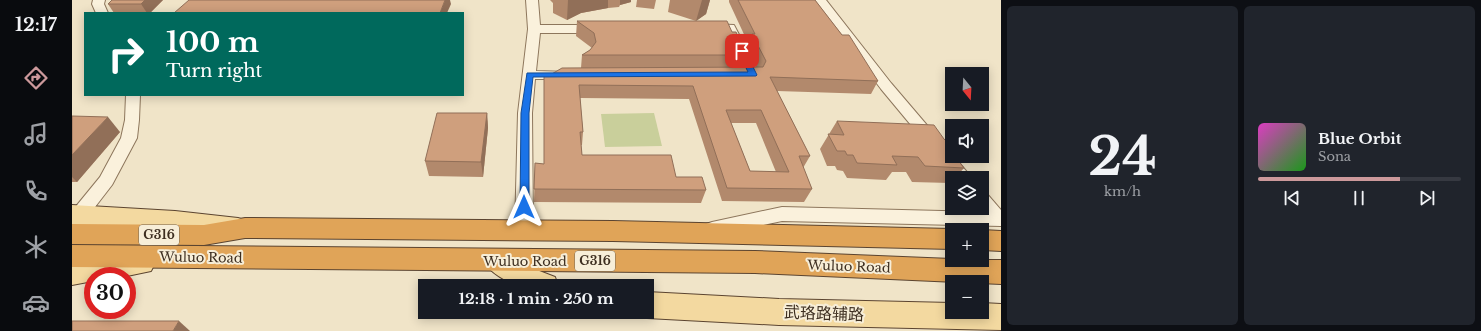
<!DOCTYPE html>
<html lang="en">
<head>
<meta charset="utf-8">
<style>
  body { margin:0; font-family:"Libre Baskerville","Noto Sans SC",serif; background:#20242c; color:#f1f3f6; height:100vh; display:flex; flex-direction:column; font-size:15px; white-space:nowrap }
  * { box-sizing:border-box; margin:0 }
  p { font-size:13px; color:#9ea1a6 }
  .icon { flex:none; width:22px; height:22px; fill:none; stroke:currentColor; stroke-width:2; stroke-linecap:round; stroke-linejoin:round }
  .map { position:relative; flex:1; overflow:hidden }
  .details { display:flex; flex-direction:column; gap:6px; padding:6px; background:#0d0f14; width:480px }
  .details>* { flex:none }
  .hud { position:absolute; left:12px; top:12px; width:380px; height:84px; border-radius:0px; box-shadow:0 2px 10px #0003; background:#00695c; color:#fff; overflow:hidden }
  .needle { width:26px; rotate:162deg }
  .buttons { position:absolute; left:873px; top:67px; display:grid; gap:8px }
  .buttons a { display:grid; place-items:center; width:44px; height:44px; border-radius:0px; background:#171b24; box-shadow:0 2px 10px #0003; font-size:20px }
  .speed { position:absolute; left:12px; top:267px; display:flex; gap:8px; font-size:20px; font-weight:700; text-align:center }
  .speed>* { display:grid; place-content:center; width:52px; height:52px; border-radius:50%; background:#171b24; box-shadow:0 2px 10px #0003; line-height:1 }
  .speed .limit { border:6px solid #d22; background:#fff; color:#111 }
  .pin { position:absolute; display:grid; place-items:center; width:34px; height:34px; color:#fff; margin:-17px; border-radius:8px; box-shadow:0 2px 6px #0006 }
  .me { position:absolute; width:44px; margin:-22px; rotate:0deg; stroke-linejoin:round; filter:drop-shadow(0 0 3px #0008) }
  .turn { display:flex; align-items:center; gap:14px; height:84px; padding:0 16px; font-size:18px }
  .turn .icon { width:52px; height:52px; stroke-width:2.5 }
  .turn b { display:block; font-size:28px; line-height:34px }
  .details .card { flex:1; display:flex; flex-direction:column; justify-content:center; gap:6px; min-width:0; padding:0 14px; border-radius:6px; background:#20242c }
  .details .dial { align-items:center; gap:0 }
  .dial b { font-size:52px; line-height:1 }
  .song { display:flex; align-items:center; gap:12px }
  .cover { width:48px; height:48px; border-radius:6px; background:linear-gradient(135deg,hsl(310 70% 55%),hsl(120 70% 35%)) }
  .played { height:4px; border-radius:2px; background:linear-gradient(90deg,#cc999b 70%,#363941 70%) }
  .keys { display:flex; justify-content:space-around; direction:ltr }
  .details .tiles { flex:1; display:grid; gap:6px; grid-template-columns:repeat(2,1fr) }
  .trip { position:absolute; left:346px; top:279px; width:236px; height:40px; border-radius:0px; background:#171b24; box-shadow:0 2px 10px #0003; font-weight:700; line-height:40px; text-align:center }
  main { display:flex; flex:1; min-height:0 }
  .menu { display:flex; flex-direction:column; width:72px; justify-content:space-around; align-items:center; background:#090b0e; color:#9ea1a6 }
  .menu .icon { width:28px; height:28px }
  .menu .active { color:#cc999b }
  .menu b { font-size:18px; color:#f1f3f6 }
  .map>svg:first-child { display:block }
  .green { fill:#c9cf9b }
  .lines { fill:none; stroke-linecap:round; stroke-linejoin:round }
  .street-casing { stroke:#8d765c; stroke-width:2 }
  .primary-casing { stroke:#5b4430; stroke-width:2 }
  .highway-casing { stroke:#5b4430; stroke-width:2 }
  .street { fill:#faf1dc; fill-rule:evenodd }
  .primary { fill:#f3d9a0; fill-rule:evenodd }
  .highway { fill:#e0a458; fill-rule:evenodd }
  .wall { fill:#b2896c; fill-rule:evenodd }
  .shaded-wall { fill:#916f58 }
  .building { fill:#cf9f7d; stroke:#916f58; fill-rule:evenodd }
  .route { fill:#1a73e8; stroke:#114b97 }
  .labels { text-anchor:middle; stroke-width:4; stroke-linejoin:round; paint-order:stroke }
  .shield { fill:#f7eed8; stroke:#756857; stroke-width:1 }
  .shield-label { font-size:12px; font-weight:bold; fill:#3d2e20 }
  .street-label { font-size:13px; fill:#3d2e20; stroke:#f7eed8 }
  .near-street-label { font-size:16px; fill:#3d2e20; stroke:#f7eed8 }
</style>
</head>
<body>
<main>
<nav class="menu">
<b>12:17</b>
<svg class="icon active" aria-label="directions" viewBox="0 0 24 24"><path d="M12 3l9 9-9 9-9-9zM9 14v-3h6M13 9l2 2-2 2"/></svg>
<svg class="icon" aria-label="music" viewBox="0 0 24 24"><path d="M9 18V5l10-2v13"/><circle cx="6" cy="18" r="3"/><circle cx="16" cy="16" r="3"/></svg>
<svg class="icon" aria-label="phone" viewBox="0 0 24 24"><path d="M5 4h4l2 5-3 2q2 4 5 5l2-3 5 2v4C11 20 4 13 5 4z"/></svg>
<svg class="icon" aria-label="climate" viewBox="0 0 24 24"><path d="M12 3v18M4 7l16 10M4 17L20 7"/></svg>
<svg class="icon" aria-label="car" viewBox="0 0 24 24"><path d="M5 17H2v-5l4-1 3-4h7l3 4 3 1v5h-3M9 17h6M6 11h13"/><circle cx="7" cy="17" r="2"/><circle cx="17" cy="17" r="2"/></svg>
</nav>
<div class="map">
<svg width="929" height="331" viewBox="0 0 929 331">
  <rect width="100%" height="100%" fill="#f0e4c8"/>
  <polygon class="green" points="582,113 590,146 533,147 529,114"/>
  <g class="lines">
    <g class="street-casing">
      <g id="street">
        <polygon points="21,0 33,0 32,4 36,13 24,13 20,4"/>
        <polygon points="454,0 466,0 468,25 527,25 531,26 533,29 531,32 527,33 468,33 464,71 498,72 500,75 498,78 493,79 463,79 460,113 461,230 458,235 452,237 446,235 443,230 446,113 456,29"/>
        <polygon points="742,0 754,0 819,83 900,178 883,178 809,89"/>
        <polygon points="638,24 662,25 688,75 686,78 663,78 661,75 663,72 672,71 654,32 634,31 632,28 634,25"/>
        <polygon points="54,95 68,95 67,120 65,138 40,185 13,220 7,222 1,220 1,210 28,177 49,138 53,120"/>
        <polygon points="910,193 916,195 929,210 929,226 710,221 640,236 634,234 631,229 634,224 640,222 710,207 910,212 907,208 910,208"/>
      </g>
    </g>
    <g class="primary-casing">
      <g id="primary">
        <polygon points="0,205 103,211 166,218 175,221 178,228 175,235 166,238 103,231 0,225"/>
        <path d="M425,250L434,253L457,267L483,277L486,286H445C433,280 418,273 412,261L416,253Z"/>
        <polygon points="70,252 79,255 83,263 79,271 55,276 21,276 21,281 0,285 0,261"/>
        <polygon points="575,292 707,299 880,303 880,312 910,312 910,303 929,304 929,330 707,325 575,318 565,314 564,312 575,312"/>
      </g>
    </g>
    <g class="highway-casing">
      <g id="highway">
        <polygon points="173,218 541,221 880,229 884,230 880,230 880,249 541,241 173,238 132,245 0,244 0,224 132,225"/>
        <polygon points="909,230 910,230 929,231 929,251 910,250"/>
        <polygon points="0,245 683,251 880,259 880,260 929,260 929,284 683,273 0,267"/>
      </g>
    </g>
    <use href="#street" class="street"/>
    <use href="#primary" class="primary"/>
    <use href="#highway" class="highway"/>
  </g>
  <g class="wall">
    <polygon points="91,0 78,13 42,13 36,4"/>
    <polygon points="478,0 559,0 559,2 548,5 547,7 536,8 509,13 495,20 481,13 481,3"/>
    <polygon points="565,0 584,0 582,9 564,7"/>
    <polygon points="598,0 638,0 634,14 624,21 596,12"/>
    <path d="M657,0H743L806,81L799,94L705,91L738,156L731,168L740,189L732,202L650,201L617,99L508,98L511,132L510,145H509L510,155L604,177L634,190L629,203L462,202L463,163L472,164L478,75L509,68L510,55L518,50L520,48L504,36L505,21L660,32L675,55L671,67H685L675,47L676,43L657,2ZM659,123H684L704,172L678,171Z"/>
    <polygon points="415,113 416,128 411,177 357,176 353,161"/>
    <polygon points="0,116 48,132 5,182 0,182"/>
    <polygon points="765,121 880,156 886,156 885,158 892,168 883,178 880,178 880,181 878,183 840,182 834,172 820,172 814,180 775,178 771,171 765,170 763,166 755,166 748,149"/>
  </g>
  <g class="shaded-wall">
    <polygon points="73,0 91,0 78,13 75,13 69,4"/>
    <polygon points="373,0 378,0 379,4 375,13 368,13"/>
    <polygon points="496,0 536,0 536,8 509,13 495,20"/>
    <polygon points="548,0 559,0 559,2 548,5"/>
    <polygon points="630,0 638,0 634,14 624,21"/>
    <polygon points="415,113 416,128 411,177 409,162"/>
    <polygon points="36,117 48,132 5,182 0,177 0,155"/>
    <polygon points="107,321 118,331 101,331"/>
  </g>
  <g class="building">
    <polygon points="40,0 73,0 69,4 36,4"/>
    <polygon points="117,0 373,0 368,13 102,13"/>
    <path d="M666,0H743L770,35H777L806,81L698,77L738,156H727L740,189L655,188L621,86L507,85L511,132H508L510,155H599L604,177H630L634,190L462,189L463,163L472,164V74L478,75L490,68L691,67L694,61L680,34H683ZM654,110H689L717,172L678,171Z"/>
    <polygon points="505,21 655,21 660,32 664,32 675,55 510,55 518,50 524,42 522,33"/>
    <polygon points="365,113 415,113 409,162 353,161"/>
    <polygon points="0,116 36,117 0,155"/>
    <polygon points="765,121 862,125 872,139 880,147 880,156 883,156 892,168 853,166 846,157 820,156 825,165 785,163 781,155 775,155 773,151 765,151 756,134 772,135"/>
    <polygon points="0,321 107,321 101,331 0,331"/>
  </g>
  <polygon class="route" points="670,49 673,51 685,75 684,76 461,77 457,113 457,207 456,210 449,210 448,207 449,113 455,73 676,72 666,51"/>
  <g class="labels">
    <g class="shield">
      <rect x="67" y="225" width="40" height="20" rx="3"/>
      <rect x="503" y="251" width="40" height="20" rx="3"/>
    </g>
    <g class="shield-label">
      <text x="87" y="239">G316</text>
      <text x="523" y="265">G316</text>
    </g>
    <g class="street-label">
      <text transform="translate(129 257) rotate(1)" y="5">Wuluo Road</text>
      <text x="453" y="266">Wuluo Road</text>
      <text transform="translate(777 266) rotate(2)" y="5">Wuluo Road</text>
    </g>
    <g class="near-street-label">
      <text transform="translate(752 313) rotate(2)" y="6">武珞路辅路</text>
    </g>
  </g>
</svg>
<div class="buttons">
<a><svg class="needle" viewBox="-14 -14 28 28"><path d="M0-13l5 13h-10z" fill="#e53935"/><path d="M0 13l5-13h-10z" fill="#9ea1a6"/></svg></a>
<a><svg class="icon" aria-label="sound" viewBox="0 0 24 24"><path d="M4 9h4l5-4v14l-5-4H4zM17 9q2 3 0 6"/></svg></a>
<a><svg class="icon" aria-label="layers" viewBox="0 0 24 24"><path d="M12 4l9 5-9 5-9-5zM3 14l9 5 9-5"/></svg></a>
<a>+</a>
<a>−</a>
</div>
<div class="speed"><div class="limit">30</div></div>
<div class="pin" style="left:670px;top:51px;background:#d93025"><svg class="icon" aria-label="arrive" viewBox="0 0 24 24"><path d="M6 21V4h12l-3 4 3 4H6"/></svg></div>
<svg class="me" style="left:452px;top:207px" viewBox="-20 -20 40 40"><path d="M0-17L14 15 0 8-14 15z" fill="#1a73e8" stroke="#fff" stroke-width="4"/></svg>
<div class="trip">12:18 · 1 min · 250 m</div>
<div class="hud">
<div class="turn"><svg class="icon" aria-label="right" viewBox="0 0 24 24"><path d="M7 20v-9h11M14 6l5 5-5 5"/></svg><div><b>100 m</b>Turn right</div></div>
</div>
</div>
<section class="details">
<div class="tiles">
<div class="card dial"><b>24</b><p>km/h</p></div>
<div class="card">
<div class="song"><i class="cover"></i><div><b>Blue Orbit</b><p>Sona</p></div></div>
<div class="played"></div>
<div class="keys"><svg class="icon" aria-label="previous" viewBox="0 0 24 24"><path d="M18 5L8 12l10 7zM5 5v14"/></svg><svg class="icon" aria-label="pause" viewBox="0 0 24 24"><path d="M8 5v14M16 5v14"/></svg><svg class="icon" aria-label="next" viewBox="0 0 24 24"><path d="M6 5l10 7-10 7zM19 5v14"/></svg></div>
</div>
</div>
</section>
</main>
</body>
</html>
